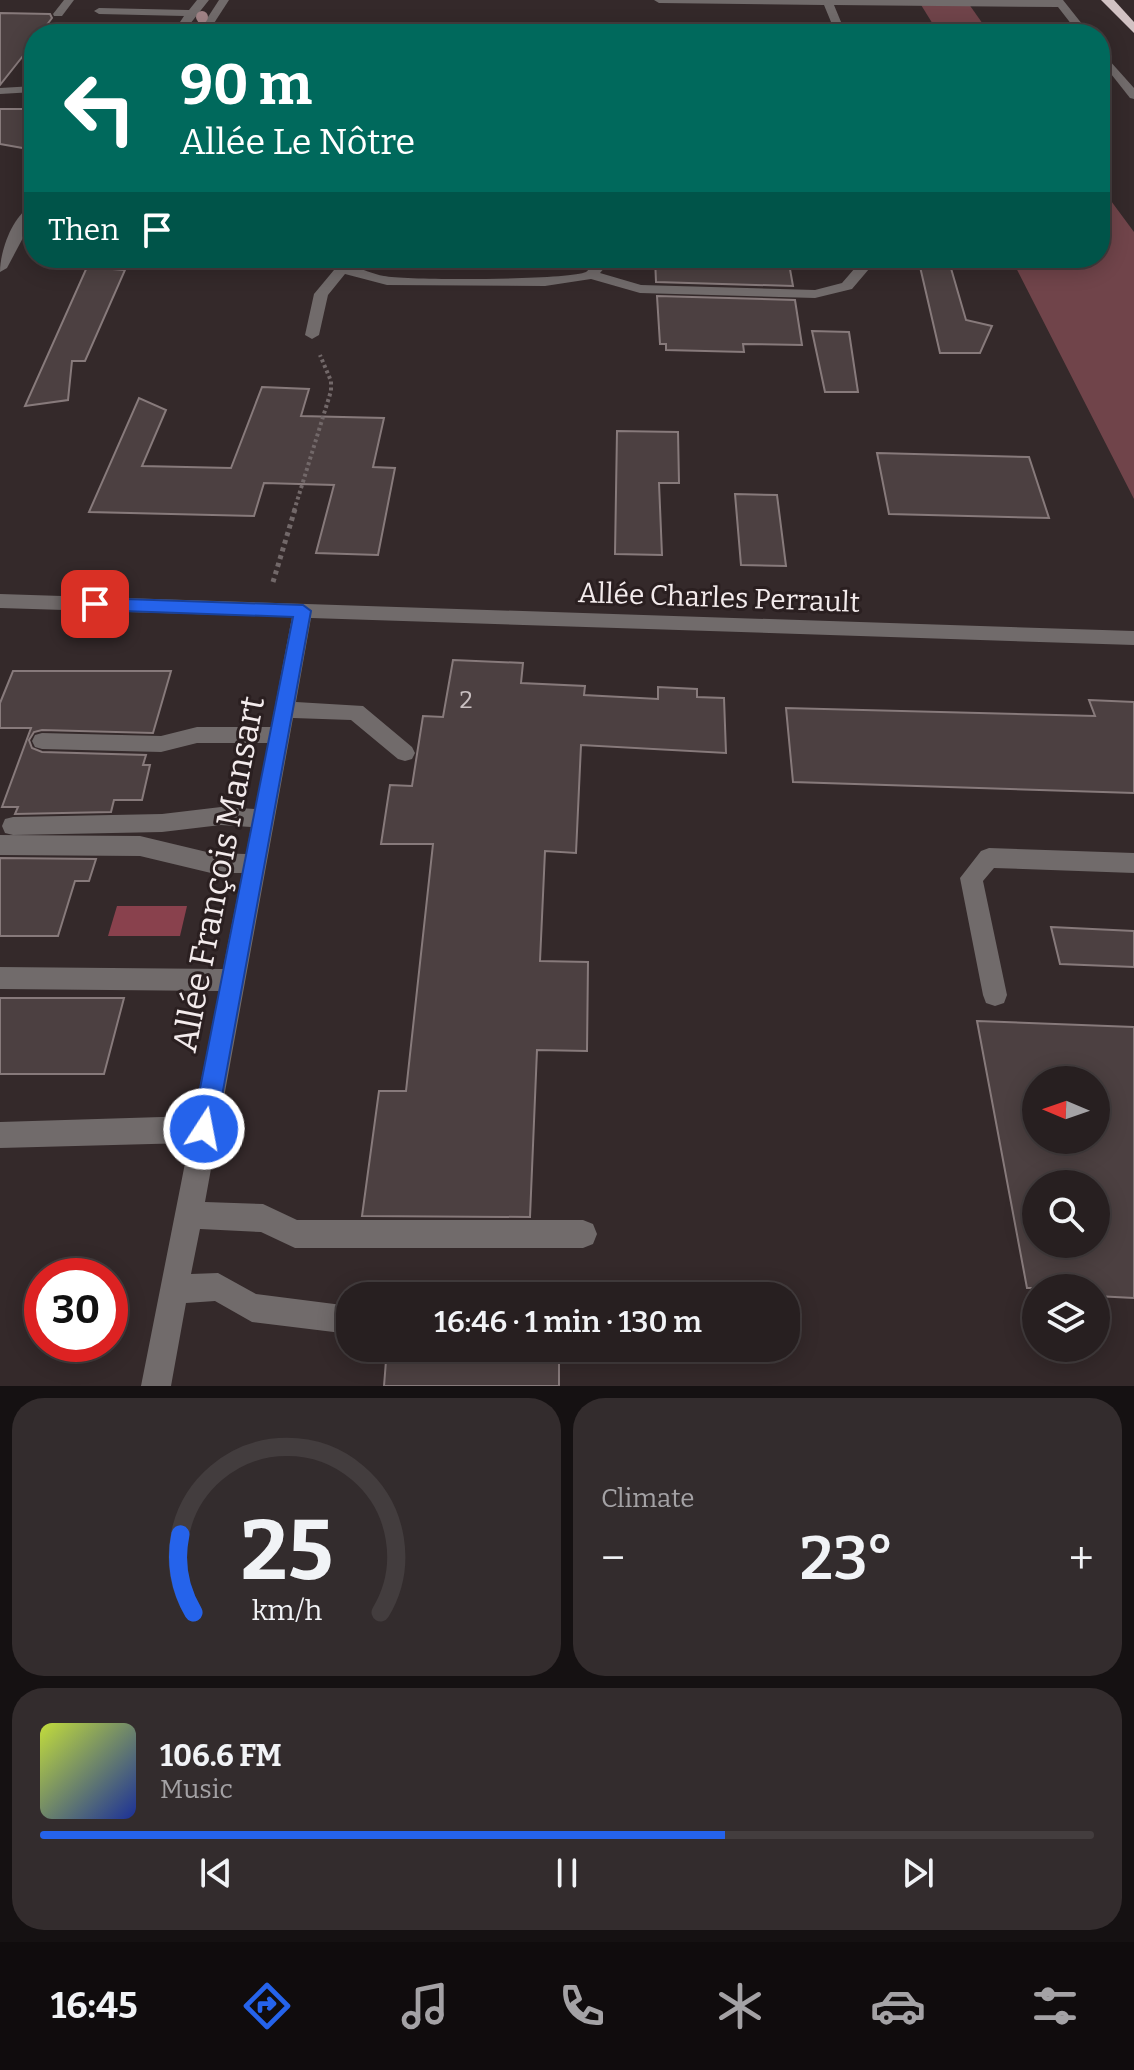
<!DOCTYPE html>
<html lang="en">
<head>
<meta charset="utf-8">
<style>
  body { margin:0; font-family:Bitter,serif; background:#332c2d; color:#f1f3f6; height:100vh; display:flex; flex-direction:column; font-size:30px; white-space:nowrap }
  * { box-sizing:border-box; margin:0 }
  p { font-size:26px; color:#a4a2a5 }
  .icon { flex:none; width:44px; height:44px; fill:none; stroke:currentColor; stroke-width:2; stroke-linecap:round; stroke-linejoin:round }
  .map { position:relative; height:1386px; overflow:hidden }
  .panel { display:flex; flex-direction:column; gap:12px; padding:12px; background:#151112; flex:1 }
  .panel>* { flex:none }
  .banner { position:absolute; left:24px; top:24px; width:1086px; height:244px; border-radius:32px; box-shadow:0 4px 20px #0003,0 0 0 2px #433d3e; background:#00695c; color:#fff; overflow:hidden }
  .needle { width:52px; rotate:272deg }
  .fabs { position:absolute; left:1022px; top:1066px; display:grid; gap:16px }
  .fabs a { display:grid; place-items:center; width:88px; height:88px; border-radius:50%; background:#271f20; box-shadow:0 4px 20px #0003,0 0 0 2px #433d3e; font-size:40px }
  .speed { position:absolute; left:24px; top:1258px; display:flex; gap:16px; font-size:40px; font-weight:700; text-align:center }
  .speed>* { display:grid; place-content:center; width:104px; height:104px; border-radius:50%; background:#271f20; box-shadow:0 4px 20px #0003,0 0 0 2px #433d3e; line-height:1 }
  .speed .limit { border:12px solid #d22; background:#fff; color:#111 }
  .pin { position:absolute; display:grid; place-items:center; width:68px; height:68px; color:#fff; margin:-34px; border-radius:16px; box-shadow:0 4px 12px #0006 }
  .me { position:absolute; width:88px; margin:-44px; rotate:11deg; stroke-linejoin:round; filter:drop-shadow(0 0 6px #0008) }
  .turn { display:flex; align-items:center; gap:28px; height:168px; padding:0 24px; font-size:36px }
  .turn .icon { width:104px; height:104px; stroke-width:2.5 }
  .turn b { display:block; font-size:56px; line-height:68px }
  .then { display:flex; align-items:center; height:76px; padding:0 24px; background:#0003; gap:16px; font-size:30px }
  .big { font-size:60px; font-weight:600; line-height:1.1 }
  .panel .tile { flex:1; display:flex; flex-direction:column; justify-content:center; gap:12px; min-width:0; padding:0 28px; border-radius:32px; background:#332c2d }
  .panel .dial { align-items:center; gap:0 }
  .dial svg { height:208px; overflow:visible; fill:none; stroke:#433d3e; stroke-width:7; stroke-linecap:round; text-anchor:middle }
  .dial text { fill:#f1f3f6; stroke:none }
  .song { display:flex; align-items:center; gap:24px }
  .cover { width:96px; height:96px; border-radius:12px; background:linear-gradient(135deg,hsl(70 70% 55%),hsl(230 70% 35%)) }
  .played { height:8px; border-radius:4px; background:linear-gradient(90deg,#2563eb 65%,#433d3e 65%) }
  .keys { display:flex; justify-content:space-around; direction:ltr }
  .heat { display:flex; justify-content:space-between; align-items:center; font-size:44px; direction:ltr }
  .panel .tiles { flex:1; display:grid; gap:12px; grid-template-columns:1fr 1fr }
  .tile:last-child { grid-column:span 2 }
  .trip { position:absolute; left:336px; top:1282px; width:464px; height:80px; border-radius:32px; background:#271f20; box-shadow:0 4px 20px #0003,0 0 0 2px #433d3e; font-weight:600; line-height:80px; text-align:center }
  .menu { display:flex; height:128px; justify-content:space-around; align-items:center; background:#100c0d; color:#a4a2a5 }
  .menu .icon { width:56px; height:56px }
  .menu .selected { color:#2563eb }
  .menu b { font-size:36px; color:#f1f3f6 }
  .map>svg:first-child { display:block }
  .green { fill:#70444a }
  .water { fill:#89414d }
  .building { fill:#4c4041; stroke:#877a7b; stroke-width:2; fill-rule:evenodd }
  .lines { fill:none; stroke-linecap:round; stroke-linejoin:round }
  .path-far1 { stroke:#726869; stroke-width:4; stroke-dasharray:3 3; stroke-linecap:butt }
  .path { stroke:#726869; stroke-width:5; stroke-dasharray:4 4; stroke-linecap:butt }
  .minor { fill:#716b6b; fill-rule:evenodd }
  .highway { fill:#d1c2c3; fill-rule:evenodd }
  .tree { fill:#a18386 }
  .route { fill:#2563eb; stroke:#184099; stroke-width:2 }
  .labels { text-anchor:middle; stroke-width:6; stroke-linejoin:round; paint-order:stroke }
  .number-label { font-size:24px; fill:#c9c0c1 }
  .street-label { font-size:28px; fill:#f3ebec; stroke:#2a1f20 }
  .near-street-label { font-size:34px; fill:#f3ebec; stroke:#2a1f20 }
</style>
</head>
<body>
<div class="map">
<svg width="1134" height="1386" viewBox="0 0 1134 1386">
  <rect width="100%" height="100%" fill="#34292a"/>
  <g class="green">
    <polygon points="918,0 966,0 990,34 939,34"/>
    <polygon points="1100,186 1134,232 1134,499 1011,258 1100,258"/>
  </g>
  <polygon class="water" points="117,906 187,906 180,936 108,936"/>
  <g class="building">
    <polygon points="0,13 50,14 52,18 40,34 34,34 34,42 0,85"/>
    <polygon points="0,109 34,109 34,150 0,144"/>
    <polygon points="655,258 788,258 793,286 656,282"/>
    <polygon points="918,258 948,258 966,320 992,326 980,353 940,353"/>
    <polygon points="87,267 125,270 85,361 72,361 68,400 25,406"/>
    <polygon points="657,296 795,300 802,345 743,344 744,352 666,350 666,344 660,344"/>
    <polygon points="812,331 849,332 858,392 825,392"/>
    <polygon points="262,387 309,389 301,416 384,418 373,467 395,468 378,555 316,553 334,485 264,483 254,516 89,512 139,398 166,410 142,466 231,468"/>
    <polygon points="617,431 678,432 679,483 659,483 662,555 615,554"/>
    <polygon points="877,453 1029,457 1049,518 889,514"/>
    <polygon points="735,494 777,495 786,566 741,565"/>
    <polygon points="453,660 523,663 521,683 585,686 584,695 658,699 658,687 697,689 697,697 724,698 726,753 581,745 576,853 545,851 540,961 588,962 587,1051 537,1050 530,1217 362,1216 379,1091 406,1091 433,844 381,844 390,785 412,786 423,716 443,717"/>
    <polygon points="13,671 171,671 153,733 42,730 34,732 29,740 32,748 42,752 146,755 143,765 150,765 142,800 114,800 111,812 15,814 18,807 2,807 31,728 0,728 0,703"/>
    <polygon points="1089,700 1134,702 1134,793 793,782 786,708 1095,716"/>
    <polygon points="0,858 96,859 89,881 75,881 58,936 0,936"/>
    <polygon points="1051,927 1134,931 1134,967 1060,964"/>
    <polygon points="0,998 124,998 104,1074 0,1074"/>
    <path d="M977,1021L1134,1027V1298L1096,1296V1288H1027ZM1036,1080H1096V1140H1036ZM1036,1184H1096V1244H1036Z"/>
    <polygon points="392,1288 560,1289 559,1296 392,1296"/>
    <polygon points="387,1348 559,1348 559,1386 384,1386"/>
  </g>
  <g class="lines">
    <polyline class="path-far1" points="294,511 331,391 331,381 320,355"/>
    <polyline class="path" points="273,582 295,509"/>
    <g class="minor">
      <polygon points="64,0 74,0 62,16 54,16 53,14"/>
      <polygon points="197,0 209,0 182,34 172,34 184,16 99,14 94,11 99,8 189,10"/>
      <polygon points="219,0 229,0 207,34 197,34"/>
      <polygon points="654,0 1063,0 1090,34 1079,34 1058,7 834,5 846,34 836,34 824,5 659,3"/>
      <polygon points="1100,50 1134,88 1134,99 1130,98 1100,60"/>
      <polygon points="34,86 34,92 0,94 0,88"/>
      <path d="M34,204V217L7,268L0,272C0,250 13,214 34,204Z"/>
      <path d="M321,258C342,258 362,272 384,276C408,281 569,280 586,272C590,269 595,262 599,258H613L600,273L641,285L815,290L842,283L855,268L853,258H867L869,269L852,289L815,298L640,293L591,279L545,286L387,285L345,274L328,295L319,335L312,339L305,335L314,294L334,270Z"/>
      <polygon points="0,594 1134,631 1134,645 311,618 296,702 363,706 412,747 415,753 412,759 405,761 398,759 351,720 293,718 205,1202 263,1204 297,1220 583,1220 593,1224 597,1234 593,1244 583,1248 295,1248 261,1232 200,1229 191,1274 218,1273 256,1294 350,1306 350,1334 252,1322 215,1301 186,1303 171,1386 141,1386 189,1143 0,1148 0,1122 194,1116 219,991 0,989 0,967 223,969 242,873 211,873 140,856 0,855 0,835 140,836 211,853 246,854 251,827 221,825 162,832 13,835 5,833 2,826 5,819 13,817 162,814 221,807 255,809 268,743 197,743 161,752 42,749 35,747 32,741 35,735 42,733 161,736 197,727 271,727 292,617 0,608"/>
      <polygon points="989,848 1134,853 1134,873 994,868 983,881 1007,995 1004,1003 995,1006 986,1003 983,995 960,878 981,851"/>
    </g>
    <polygon class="highway" points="1101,0 1114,0 1134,22 1134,33"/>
  </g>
  <circle class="tree" cx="202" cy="17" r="6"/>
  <polygon class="route" points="95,598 303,605 311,611 216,1129 212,1138 204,1141 196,1138 192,1129 293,617 95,610 86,604"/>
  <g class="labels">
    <g class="number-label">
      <text x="466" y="708">2</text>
    </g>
    <g class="street-label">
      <text transform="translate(719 597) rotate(2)" y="10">Allée Charles Perrault</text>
    </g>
    <g class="near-street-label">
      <text transform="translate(218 874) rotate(-79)" y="12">Allée François Mansart</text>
    </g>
  </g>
</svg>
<div class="fabs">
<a><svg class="needle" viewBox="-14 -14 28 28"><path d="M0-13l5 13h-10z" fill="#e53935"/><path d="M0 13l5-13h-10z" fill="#a4a2a5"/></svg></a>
<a><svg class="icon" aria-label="search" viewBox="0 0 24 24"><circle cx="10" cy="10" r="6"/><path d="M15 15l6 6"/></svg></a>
<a><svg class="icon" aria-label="layers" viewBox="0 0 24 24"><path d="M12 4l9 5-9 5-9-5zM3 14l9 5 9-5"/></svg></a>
</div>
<div class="speed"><div class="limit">30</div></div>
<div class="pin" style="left:95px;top:604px;background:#d93025"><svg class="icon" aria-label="arrive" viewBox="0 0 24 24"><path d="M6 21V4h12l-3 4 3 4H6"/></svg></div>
<svg class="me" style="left:204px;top:1129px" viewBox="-20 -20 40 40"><circle r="17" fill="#2563eb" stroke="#fff" stroke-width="3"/><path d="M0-11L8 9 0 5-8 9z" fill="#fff"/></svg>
<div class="trip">16:46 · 1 min · 130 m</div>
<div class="banner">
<div class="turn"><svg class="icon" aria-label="left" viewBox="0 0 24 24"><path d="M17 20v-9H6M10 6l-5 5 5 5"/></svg><div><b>90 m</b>Allée Le Nôtre</div></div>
<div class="then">Then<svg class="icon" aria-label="arrive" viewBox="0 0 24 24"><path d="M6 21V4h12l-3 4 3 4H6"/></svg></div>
</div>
</div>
<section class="panel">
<div class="tiles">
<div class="tile dial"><svg viewBox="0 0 100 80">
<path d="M14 69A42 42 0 1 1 86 69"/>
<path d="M14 69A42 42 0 0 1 9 39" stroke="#2563eb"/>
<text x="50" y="56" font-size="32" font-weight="700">25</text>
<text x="50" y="72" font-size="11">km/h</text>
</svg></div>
<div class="tile"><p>Climate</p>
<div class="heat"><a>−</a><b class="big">23°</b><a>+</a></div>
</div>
<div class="tile">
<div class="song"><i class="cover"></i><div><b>106.6 FM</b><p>Music</p></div></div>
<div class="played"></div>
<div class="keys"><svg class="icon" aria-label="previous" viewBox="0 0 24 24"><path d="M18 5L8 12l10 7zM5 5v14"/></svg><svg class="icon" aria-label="pause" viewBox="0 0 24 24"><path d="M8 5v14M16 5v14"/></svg><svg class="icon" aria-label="next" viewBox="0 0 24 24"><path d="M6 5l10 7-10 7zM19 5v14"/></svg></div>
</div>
</div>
</section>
<nav class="menu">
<b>16:45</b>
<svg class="icon selected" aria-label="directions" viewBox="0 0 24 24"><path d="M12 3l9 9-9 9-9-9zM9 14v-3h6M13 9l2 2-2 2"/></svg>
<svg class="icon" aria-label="music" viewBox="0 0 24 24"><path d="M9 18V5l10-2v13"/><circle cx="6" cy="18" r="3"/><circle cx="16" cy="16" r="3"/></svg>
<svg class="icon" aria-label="phone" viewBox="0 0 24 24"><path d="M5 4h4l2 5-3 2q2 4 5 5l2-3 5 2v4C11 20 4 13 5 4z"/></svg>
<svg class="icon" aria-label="climate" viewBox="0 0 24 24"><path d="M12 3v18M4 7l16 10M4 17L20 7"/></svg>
<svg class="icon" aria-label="car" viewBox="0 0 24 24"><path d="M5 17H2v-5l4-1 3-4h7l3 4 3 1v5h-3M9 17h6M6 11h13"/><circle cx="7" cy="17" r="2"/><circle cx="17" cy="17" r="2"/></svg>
<svg class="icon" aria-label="filters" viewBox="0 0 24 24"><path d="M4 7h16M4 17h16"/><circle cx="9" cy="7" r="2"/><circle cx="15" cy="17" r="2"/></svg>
</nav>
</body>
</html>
